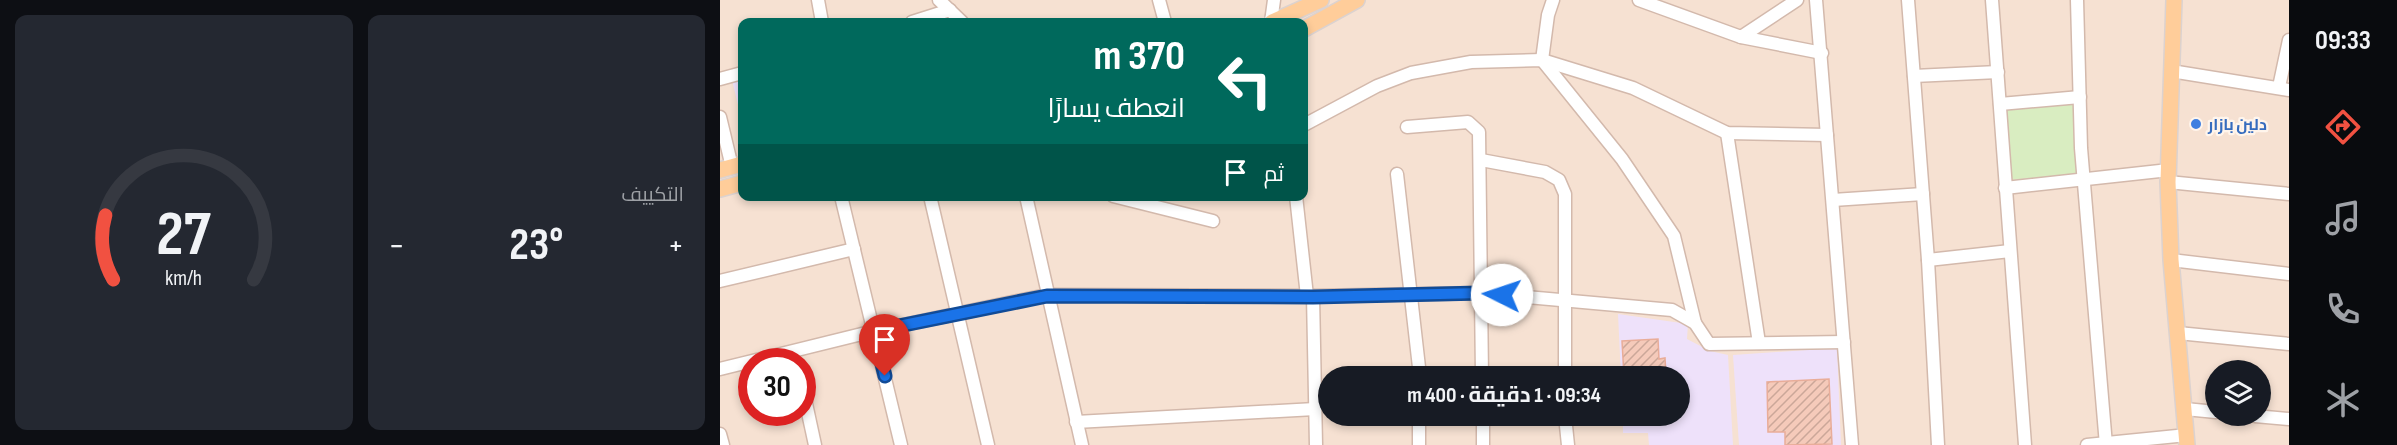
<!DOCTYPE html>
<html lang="ar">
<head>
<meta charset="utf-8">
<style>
  body { margin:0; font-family:"Sofia Sans Condensed",Cairo,sans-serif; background:#242831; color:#f1f3f6; direction:rtl; height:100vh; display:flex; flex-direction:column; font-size:22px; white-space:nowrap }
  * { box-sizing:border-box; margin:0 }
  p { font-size:20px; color:#9ea1a6 }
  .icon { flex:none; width:33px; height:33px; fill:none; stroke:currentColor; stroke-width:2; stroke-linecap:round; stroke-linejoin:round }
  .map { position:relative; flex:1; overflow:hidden; direction:ltr }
  .side { display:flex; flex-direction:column; gap:15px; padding:15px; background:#0d0f14; width:720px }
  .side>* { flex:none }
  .top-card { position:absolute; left:18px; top:18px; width:570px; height:183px; border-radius:12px; box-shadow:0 3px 9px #0003; direction:rtl; background:#00695c; color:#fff; overflow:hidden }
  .controls { position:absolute; left:1485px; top:360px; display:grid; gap:12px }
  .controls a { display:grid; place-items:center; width:66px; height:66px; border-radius:50%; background:#171b24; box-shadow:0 3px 9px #0003; font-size:30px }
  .speed { position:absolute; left:18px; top:348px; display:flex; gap:12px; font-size:30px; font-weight:700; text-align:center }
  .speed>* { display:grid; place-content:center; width:78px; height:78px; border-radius:50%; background:#171b24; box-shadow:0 3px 9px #0003; line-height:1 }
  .speed .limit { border:9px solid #d22; background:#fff; color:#111 }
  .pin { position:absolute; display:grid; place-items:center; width:51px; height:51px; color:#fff; margin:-62px -26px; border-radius:50% 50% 50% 0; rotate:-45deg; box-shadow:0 0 6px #0007 }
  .pin .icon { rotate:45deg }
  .me { position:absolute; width:66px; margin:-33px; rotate:274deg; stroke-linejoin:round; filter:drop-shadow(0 0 4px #0008) }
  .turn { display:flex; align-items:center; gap:21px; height:126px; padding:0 24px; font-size:27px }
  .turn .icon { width:78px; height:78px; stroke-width:2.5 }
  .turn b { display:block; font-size:42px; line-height:51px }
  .then { display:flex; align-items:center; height:57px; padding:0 24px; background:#0003; gap:12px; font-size:22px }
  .big { font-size:45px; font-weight:700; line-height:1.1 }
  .side .card { flex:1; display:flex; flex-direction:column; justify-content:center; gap:9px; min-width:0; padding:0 21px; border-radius:12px; background:#242831 }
  .side .dial { align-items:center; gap:0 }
  .dial svg { height:156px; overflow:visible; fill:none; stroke:#363941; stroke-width:7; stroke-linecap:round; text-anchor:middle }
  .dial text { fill:#f1f3f6; stroke:none }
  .heat { display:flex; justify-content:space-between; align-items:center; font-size:33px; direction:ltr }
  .side .tiles { flex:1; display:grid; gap:15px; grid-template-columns:repeat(2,1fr) }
  .trip { position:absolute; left:598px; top:366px; width:372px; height:60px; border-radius:30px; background:#171b24; box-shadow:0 3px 9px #0003; font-weight:700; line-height:60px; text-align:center; direction:rtl }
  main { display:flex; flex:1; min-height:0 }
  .tab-bar { display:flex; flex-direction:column; width:108px; justify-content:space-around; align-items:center; background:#090b0e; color:#9ea1a6 }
  .tab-bar .icon { width:42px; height:42px }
  .tab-bar .current { color:#f15141 }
  .tab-bar b { font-size:27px; color:#f1f3f6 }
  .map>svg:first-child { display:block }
  .residential { fill:#f6e1d2; fill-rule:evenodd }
  .education { fill:#eee1fa }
  .green { fill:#d9edc1 }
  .building { fill:url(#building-hatch); stroke:#e9ad99; stroke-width:1.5 }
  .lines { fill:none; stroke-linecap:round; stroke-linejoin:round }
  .minor-casing { stroke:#d3b9ac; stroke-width:15 }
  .major-casing { stroke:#dcd2cf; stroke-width:18 }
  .minor { stroke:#fff; stroke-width:12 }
  .major { stroke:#ffcd9a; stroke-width:15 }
  .route-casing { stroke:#114b97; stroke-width:15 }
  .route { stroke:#1a73e8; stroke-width:10 }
  .shop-dot { fill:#3f7fe0; stroke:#fff5ec; stroke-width:2 }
  .labels { text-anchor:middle; stroke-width:4.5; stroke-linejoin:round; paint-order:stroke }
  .shop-label { font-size:16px; font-weight:bold; fill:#366cbe; stroke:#fff5ec; text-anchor:start }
</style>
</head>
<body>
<main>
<nav class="tab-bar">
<b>09:33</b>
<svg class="icon current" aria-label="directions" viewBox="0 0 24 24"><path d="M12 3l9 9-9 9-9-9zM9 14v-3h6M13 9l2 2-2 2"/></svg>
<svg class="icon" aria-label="music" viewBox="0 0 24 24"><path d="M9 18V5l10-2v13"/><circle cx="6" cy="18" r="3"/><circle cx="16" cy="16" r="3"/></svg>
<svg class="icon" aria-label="phone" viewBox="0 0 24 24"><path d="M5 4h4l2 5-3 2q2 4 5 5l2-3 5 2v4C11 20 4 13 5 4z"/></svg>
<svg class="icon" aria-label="climate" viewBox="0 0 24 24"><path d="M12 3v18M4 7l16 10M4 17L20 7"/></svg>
</nav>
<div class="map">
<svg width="1569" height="445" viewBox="0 0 1569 445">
  <defs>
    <pattern id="building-hatch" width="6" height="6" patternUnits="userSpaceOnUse" patternTransform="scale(1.5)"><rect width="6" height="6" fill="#f5caba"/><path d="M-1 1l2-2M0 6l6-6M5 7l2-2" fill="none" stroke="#cba799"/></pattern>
  </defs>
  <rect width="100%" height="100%" fill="#fef1e4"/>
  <path class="residential" d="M0,0H1569V445H0ZM22,22H584V196H22ZM32,362H82V412H32ZM1496,370H1540V416H1496ZM609,376H960V416H609Z"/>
  <g class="education">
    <polygon points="22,78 22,121 12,80"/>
    <polygon points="898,314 968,324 967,339 990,351 1008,355 1013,445 929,445 928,433 903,433 903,416 960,416 960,376 901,376"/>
    <polygon points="1117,348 1121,445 1019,445 1013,355"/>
  </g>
  <polygon class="green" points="1355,100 1359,174 1287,180 1284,102"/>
  <g class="building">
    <polygon points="938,339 939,359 945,358 946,376 904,376 902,341"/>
    <polygon points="1109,379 1112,444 1065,445 1065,432 1048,432 1047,382"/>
  </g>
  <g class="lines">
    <g class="minor-casing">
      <g id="minor">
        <polyline points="98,0 102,22"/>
        <polyline points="219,0 242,22"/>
        <polyline points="439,0 445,22"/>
        <polyline points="833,0 828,15 822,60 902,159 954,236 975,323"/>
        <polyline points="919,0 1021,37 1077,0"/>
        <polyline points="1096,0 1132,445"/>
        <polyline points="1188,0 1208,260 1218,445"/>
        <polyline points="1272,0 1305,445"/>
        <polyline points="1357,0 1361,148 1386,445"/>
        <polyline points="192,22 230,10"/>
        <polyline points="551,22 554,0"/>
        <polyline points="1021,37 1102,53"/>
        <polyline points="1451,71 1569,90"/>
        <polyline points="1194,76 1278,72"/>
        <polyline points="0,79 22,73"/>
        <polyline points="1559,87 1569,40"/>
        <polyline points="1280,104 1360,97"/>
        <polyline points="0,117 12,167"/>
        <polyline points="584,125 657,86 691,73 751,62 822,60 913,88 1007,133 1107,135"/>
        <polyline points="687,127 748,122 759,132 762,376"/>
        <polyline points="1007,133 1039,343"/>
        <polyline points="761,160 825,172 839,180 845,194 845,376"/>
        <polyline points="677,174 700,376"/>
        <polyline points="1448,182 1569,194"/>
        <polyline points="1285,188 1449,170"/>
        <polyline points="121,196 181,445"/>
        <polyline points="210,196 268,445"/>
        <polyline points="306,196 362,445"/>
        <polyline points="393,196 493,221"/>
        <polyline points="576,196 587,296"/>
        <polyline points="1113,200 1203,194"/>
        <polyline points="1208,260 1290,251"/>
        <polyline points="1451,260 1569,274"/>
        <polyline points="0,281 134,249"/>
        <polyline points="593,296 596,445"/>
        <polyline points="1458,333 1569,344"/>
        <polyline points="0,369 154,331 327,295 593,296 761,293 952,310 975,323 989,344 1124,342"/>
        <polyline points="82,385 95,445"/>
        <polyline points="1465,409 1496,412"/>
        <polyline points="763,416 763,445"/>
        <polyline points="845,416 848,445"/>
        <polyline points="1535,416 1569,419"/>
        <polyline points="356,422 595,409"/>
        <polyline points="0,434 3,445"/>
        <polyline points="699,445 699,416"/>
        <polyline points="1367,445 1467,435"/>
      </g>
    </g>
    <g class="major-casing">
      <g id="major">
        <polyline points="1454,0 1448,182 1451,260 1467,445"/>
        <polyline points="552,22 601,0"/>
        <polyline points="584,29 637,0"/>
        <polyline points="0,170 22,164"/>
        <polyline points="0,189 22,183"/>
      </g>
    </g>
    <use href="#minor" class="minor"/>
    <use href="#major" class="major"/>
  </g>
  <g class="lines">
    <g class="route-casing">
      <polyline id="route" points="165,376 154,331 327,296 593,297 761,293 782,295"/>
    </g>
    <use href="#route" class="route"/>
  </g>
  <circle class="shop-dot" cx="1476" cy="124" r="6"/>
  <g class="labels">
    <g class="shop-label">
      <text x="1488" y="130">دلين بازار</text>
    </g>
  </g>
</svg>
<div class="controls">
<a><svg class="icon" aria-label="layers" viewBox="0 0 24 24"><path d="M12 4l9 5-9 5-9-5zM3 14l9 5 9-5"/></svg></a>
</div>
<div class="speed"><div class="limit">30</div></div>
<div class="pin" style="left:165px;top:376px;background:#d93025"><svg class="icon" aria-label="arrive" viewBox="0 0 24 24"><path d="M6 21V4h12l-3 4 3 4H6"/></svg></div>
<svg class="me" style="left:782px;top:295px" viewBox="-20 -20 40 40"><circle r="19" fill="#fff"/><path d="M0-13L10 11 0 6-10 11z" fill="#1a73e8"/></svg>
<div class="trip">09:34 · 1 دقيقة · 400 m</div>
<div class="top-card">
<div class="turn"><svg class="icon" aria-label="left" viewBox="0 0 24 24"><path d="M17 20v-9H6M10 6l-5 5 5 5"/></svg><div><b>370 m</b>انعطف يسارًا</div></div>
<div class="then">ثم<svg class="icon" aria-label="arrive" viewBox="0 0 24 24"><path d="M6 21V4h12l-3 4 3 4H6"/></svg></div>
</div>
</div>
<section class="side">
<div class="tiles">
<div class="card"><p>التكييف</p>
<div class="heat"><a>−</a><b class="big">23°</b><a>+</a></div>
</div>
<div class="card dial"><svg viewBox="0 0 100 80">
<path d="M14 69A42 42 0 1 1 86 69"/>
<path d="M14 69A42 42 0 0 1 10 36" stroke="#f15141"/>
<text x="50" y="56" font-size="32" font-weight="700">27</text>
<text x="50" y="72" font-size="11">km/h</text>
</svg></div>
</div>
</section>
</main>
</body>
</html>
